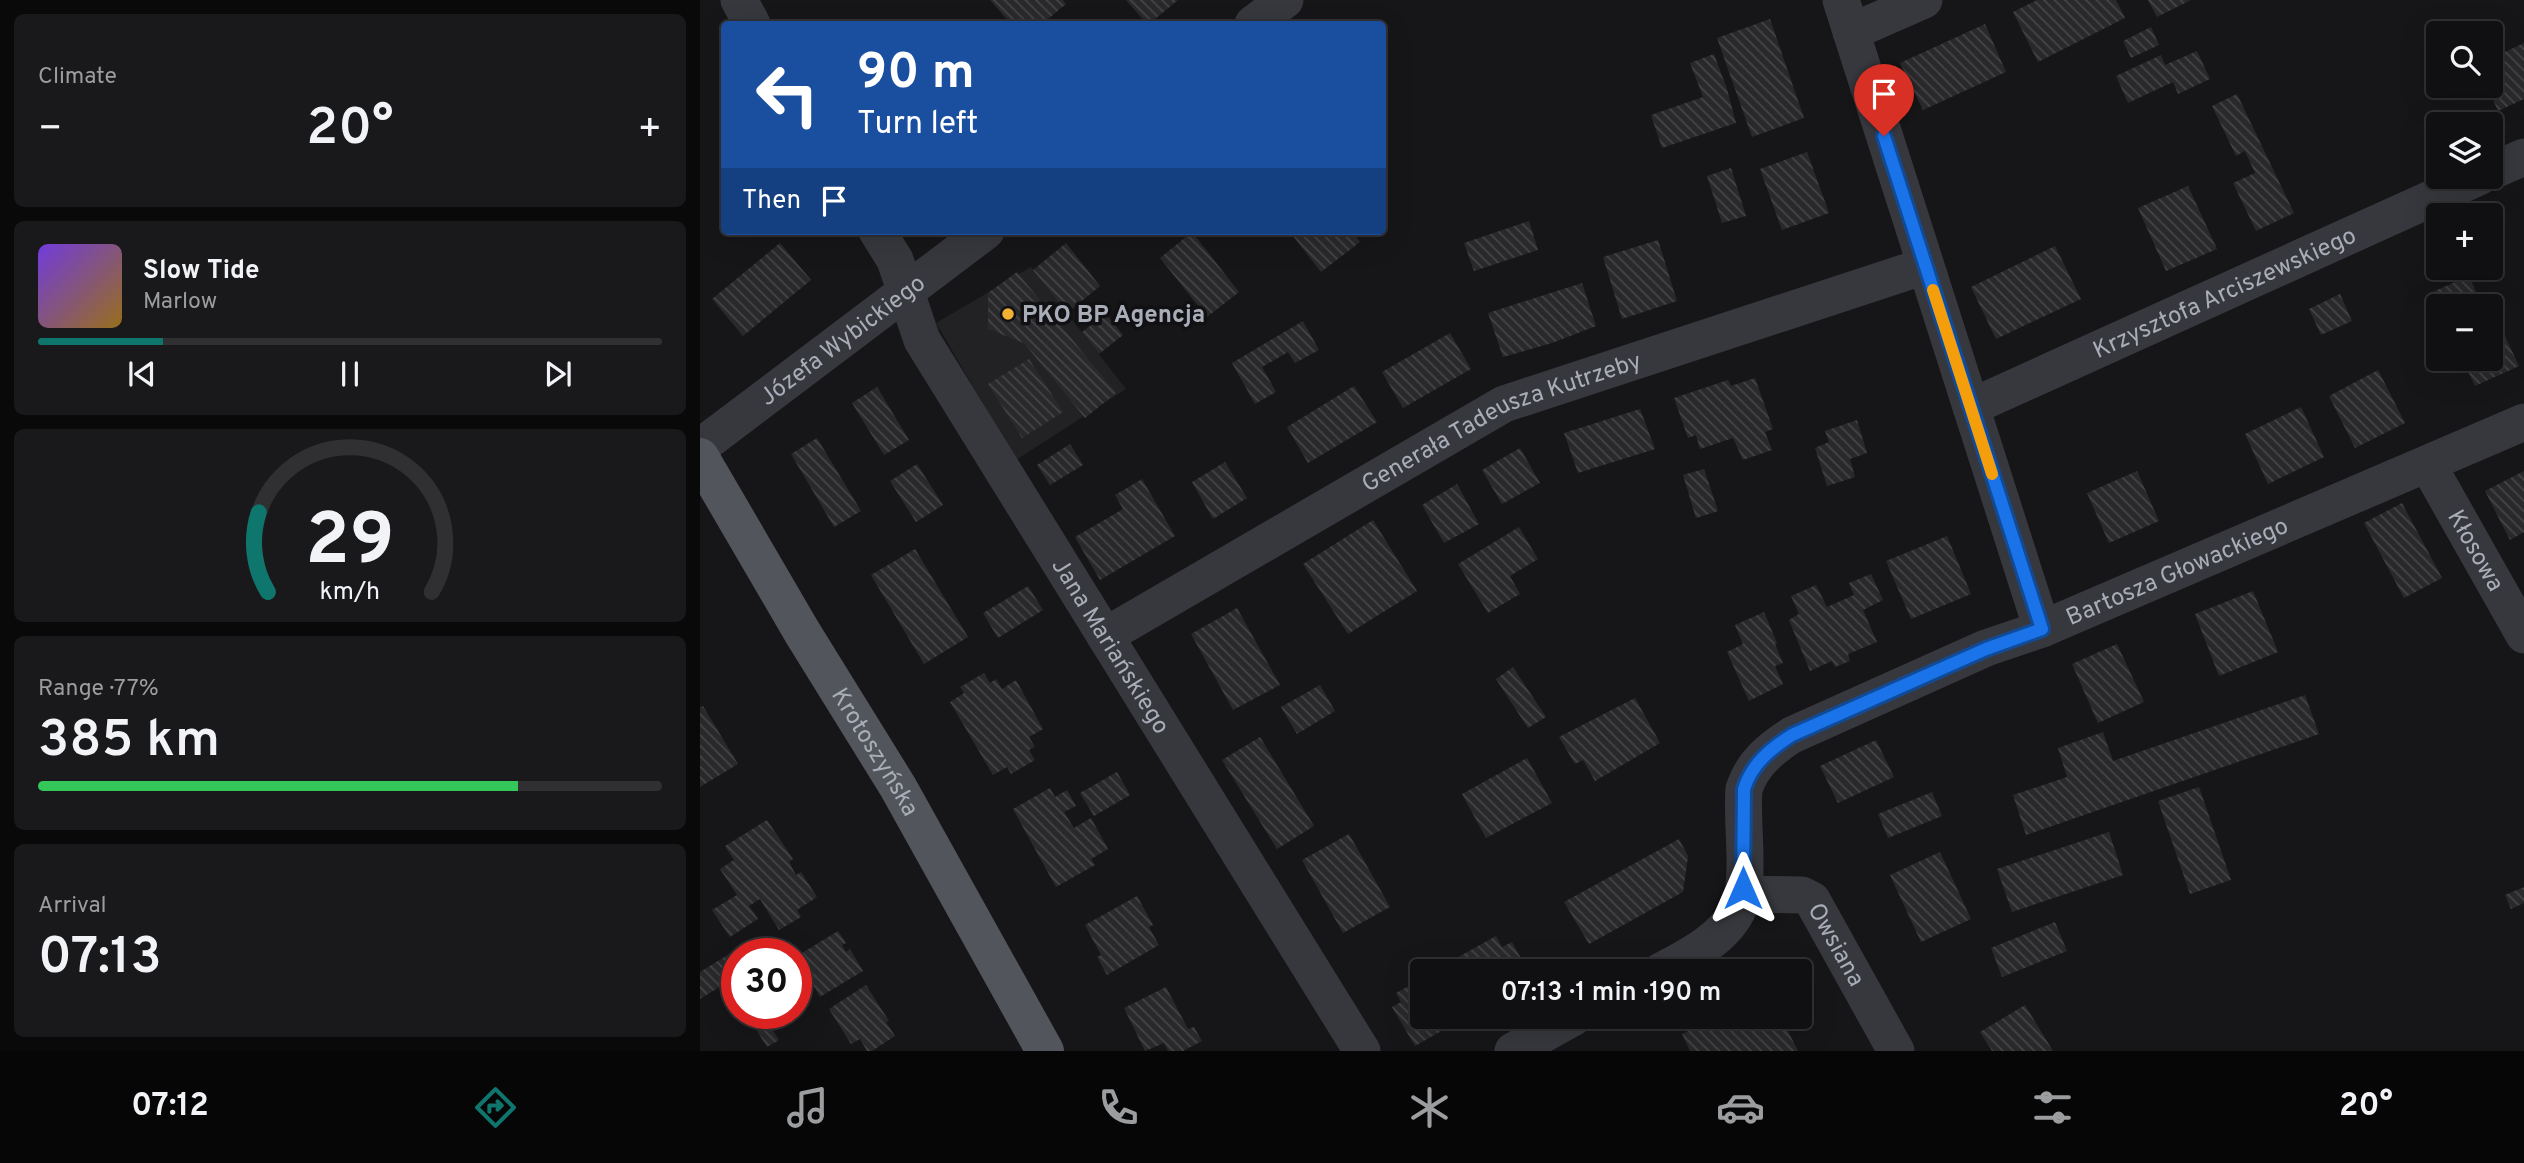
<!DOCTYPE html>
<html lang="en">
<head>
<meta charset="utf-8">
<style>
  body { margin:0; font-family:Overpass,sans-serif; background:#19191b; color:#f1f3f6; height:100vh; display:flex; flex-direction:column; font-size:26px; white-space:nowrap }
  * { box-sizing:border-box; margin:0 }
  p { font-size:23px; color:#9c9d9f }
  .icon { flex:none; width:38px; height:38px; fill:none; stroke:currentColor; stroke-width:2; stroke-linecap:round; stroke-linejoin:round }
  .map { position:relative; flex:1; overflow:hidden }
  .details { display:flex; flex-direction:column; gap:14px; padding:14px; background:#09090a; width:700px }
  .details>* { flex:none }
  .banner { position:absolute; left:21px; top:21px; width:665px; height:214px; border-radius:7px; box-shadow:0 7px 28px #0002,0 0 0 2px #303032; background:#1a4fa0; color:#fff; overflow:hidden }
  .tools { position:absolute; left:1726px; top:21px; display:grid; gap:14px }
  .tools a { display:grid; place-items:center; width:77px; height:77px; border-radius:7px; background:#101012; box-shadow:0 7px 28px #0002,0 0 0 2px #303032; font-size:35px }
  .speed { position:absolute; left:21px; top:938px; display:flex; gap:14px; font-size:35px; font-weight:700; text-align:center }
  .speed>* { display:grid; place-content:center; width:91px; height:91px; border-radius:50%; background:#101012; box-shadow:0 7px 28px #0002,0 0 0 2px #303032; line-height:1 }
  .speed .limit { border:10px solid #d22; background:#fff; color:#111 }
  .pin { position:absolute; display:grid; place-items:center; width:60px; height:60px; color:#fff; margin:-72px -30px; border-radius:50% 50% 50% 0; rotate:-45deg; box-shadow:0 0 7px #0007 }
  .pin .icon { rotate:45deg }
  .me { position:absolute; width:77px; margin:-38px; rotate:0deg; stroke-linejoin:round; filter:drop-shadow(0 0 5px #0008) }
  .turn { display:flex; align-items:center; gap:24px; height:147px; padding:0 21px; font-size:32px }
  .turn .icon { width:91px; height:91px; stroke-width:2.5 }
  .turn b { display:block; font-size:49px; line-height:60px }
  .then { display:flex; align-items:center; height:66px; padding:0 21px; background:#0003; gap:14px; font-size:26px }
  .big { font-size:52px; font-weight:600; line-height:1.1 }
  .details .widget { flex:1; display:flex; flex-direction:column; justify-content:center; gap:10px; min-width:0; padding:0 24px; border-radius:10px; background:#19191b }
  .details .dial { align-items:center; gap:0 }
  .dial svg { height:182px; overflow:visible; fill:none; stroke:#303032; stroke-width:7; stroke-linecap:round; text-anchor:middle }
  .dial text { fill:#f1f3f6; stroke:none }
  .song { display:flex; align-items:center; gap:21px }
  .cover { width:84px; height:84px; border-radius:10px; background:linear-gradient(135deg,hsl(260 70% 55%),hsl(40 70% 35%)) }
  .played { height:7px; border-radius:4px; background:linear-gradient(90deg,#0f766e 20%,#303032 20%) }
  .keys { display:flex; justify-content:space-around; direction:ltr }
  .heat { display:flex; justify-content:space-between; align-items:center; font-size:38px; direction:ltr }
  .charge { height:10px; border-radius:5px; background:linear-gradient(90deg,#34c759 77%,#303032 0) }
  .trip { position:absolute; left:710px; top:959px; width:402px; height:70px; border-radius:7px; background:#101012; box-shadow:0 7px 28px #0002,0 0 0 2px #303032; font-weight:600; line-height:70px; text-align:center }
  .menu { display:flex; height:112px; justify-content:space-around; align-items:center; background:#060607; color:#9c9d9f }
  .menu .icon { width:49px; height:49px }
  .menu .current { color:#0f766e }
  .menu b { font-size:32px; color:#f1f3f6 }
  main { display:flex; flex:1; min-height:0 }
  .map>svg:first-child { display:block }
  .built { fill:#222225 }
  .building { fill:url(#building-back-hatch) }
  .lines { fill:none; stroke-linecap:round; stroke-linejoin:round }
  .minor { stroke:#37383d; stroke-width:37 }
  .major { stroke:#53555c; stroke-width:38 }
  .route-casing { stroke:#114b97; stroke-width:18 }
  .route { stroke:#1a73e8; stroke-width:12 }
  .slow { stroke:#f59e0b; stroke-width:12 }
  .poi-dot { fill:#f2b134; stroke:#111113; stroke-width:2.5 }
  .labels { text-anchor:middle; stroke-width:7; stroke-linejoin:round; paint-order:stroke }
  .street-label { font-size:24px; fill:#a8adb8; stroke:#111113 }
  .poi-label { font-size:24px; font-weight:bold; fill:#a8adb8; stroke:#111113; text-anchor:start }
</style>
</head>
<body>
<main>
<section class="details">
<div class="widget"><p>Climate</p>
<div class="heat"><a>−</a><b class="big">20°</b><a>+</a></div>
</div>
<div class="widget">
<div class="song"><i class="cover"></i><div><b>Slow Tide</b><p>Marlow</p></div></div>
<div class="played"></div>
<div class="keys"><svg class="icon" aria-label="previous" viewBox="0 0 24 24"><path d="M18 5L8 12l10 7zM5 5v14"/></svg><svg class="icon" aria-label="pause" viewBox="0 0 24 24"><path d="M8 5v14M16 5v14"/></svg><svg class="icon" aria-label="next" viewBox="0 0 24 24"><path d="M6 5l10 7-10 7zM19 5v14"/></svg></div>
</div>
<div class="widget dial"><svg viewBox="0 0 100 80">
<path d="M14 69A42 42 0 1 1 86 69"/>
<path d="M14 69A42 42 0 0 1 10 34" stroke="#0f766e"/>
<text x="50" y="56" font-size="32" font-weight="700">29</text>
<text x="50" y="72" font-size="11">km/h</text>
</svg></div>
<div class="widget"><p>Range · 77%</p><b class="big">385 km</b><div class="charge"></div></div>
<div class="widget"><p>Arrival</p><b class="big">07:13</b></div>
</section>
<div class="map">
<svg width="1824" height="1051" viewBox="0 0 1824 1051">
  <defs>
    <pattern id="building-back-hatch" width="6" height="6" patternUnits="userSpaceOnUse" patternTransform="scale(1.75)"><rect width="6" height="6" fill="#29292c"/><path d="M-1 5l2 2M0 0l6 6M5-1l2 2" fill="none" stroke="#454548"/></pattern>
  </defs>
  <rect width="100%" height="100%" fill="#161618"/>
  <polygon class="built" points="331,267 426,389 316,460 236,323"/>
  <g class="building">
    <polygon points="290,0 363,0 366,4 342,24 311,24"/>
    <polygon points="426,0 478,0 449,24 447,24"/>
    <polygon points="1337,0 1416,0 1425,18 1338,62 1313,12"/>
    <polygon points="1448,0 1491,0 1457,17"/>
    <polygon points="1070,19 1104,118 1052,137 1017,38"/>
    <polygon points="1285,24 1306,72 1223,110 1200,63"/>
    <polygon points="1451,27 1459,45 1431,58 1423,41"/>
    <polygon points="1824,43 1824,99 1798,111 1787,86 1790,86 1790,59"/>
    <polygon points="1497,51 1510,79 1478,94 1473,82 1428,103 1416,76 1461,55 1465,65"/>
    <polygon points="1014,54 1027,89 1036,123 962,148 951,115 1003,97 990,63"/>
    <polygon points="1537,94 1594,213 1556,231 1533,183 1555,173 1545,151 1536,156 1512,106"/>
    <polygon points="1107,152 1129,213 1082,230 1060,169"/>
    <polygon points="1031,168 1046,216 1022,223 1007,176"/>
    <polygon points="1488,186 1517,249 1466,271 1438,208"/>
    <polygon points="829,221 838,250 774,271 764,243"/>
    <polygon points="589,231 651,231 660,242 621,272"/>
    <polygon points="492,232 539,292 507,317 460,258"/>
    <polygon points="958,240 977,301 922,319 903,257"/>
    <polygon points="80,243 111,280 43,336 12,299"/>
    <polygon points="366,243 400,286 367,313 333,270"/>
    <polygon points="1355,246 1381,299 1296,339 1271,287"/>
    <polygon points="317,272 416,393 385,418 324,343 288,329 288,293"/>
    <polygon points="1769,276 1781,303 1775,306 1736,306 1730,293"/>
    <polygon points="882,283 896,326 852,343 803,357 788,313"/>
    <polygon points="1640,294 1652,321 1621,335 1609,309"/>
    <polygon points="406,314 423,335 399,354 382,332"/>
    <polygon points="603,321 619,350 595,363 588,352 562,367 576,392 555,404 532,363"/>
    <polygon points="1798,321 1819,366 1775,386 1762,359 1790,359 1790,325"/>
    <polygon points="750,333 771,369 703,408 682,372"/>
    <polygon points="329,359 363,412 322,438 288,384"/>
    <polygon points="1678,370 1705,423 1655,448 1629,396"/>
    <polygon points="1055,378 1073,429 1065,432 1072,450 1043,460 1033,438 1000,449 996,435 988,438 974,398 1028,380 1031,386"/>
    <polygon points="654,386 677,422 608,463 587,427"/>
    <polygon points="177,387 209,440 184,455 152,403"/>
    <polygon points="1601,407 1624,457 1568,484 1545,434"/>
    <polygon points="940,409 955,449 878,473 864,433"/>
    <polygon points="1157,420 1167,453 1150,459 1155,477 1127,486 1115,448 1129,442 1125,431"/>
    <polygon points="117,438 161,511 134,527 91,454"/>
    <polygon points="370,444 383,465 350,485 337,465"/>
    <polygon points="820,448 840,483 802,504 782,470"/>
    <polygon points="525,462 547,498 513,519 492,482"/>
    <polygon points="217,464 243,505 216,522 190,481"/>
    <polygon points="1004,469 1018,511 996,518 983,475"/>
    <polygon points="1437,471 1459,521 1409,543 1387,493"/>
    <polygon points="1824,471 1824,532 1810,540 1785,491"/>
    <polygon points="442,479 475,536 400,580 375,537 423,509 415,495"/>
    <polygon points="757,484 779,524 744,543 722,505"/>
    <polygon points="1702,503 1742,578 1704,598 1664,523"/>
    <polygon points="673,520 717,591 648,634 603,564"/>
    <polygon points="819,527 838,559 810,576 820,594 788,613 758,564"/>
    <polygon points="1247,536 1271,594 1211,619 1186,561"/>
    <polygon points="215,549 268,637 224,664 171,575"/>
    <polygon points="1171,574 1183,600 1163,610 1177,642 1148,654 1150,661 1135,667 1132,661 1110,671 1089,620 1099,614 1091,596 1116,585 1127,607 1154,595 1149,583"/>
    <polygon points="328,586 343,610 298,638 283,613"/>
    <polygon points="1553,591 1578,652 1519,676 1495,614"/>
    <polygon points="537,608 580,685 533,710 491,634"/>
    <polygon points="1064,612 1077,643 1075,644 1083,663 1075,666 1083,684 1049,701 1027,652 1043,644 1035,625"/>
    <polygon points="1417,644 1444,702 1398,723 1372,664"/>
    <polygon points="813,667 846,717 828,728 796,679"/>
    <polygon points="284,673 290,683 296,679 302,689 316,680 343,729 329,737 335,747 329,750 335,760 311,774 307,767 293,775 250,702 264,693 260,687"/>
    <polygon points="620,685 635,711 597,734 581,707"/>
    <polygon points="1605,695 1619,734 1326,835 1313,795 1367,777 1358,748 1403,732 1413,761"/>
    <polygon points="935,698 960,743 895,781 883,760 875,764 859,737"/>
    <polygon points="3,706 38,764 0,787 0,707"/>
    <polygon points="560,737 614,826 577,849 522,760"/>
    <polygon points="1176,740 1194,777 1138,803 1120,766"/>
    <polygon points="827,758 852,803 786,838 762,794"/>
    <polygon points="417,772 430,795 394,816 380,793"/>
    <polygon points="1499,787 1531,880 1490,894 1458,801"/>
    <polygon points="350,788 355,797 367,790 376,806 364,812 374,828 391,818 408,849 391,859 395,865 356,887 313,809"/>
    <polygon points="1232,792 1242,816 1188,838 1178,814"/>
    <polygon points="67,820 93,859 89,862 96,875 101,872 117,897 97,910 101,917 79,930 60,899 49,906 58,919 30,937 12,910 37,895 20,869 34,860 25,846"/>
    <polygon points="1409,832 1423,875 1312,912 1297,869"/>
    <polygon points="649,834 690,907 643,933 602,860"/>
    <polygon points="979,839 988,856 983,892 889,944 864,902"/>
    <polygon points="1240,852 1271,919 1221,942 1190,875"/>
    <polygon points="1824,887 1824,903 1811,909 1805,895"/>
    <polygon points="437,896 453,925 449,927 459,945 407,975 397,957 401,955 385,925"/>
    <polygon points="1355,922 1367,951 1302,977 1291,948"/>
    <polygon points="138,931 146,943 142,945 146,952 150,949 163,971 120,997 97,956"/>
    <polygon points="796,936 802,947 812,942 822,960 809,967 812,971 757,971 751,961"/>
    <polygon points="34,951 37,955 37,976 0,999 0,972"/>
    <polygon points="723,978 723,1017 747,1017 752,1025 715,1046 692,1007 701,1002 696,993"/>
    <polygon points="166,985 189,1021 186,1022 195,1036 172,1051 167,1051 160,1039 151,1044 129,1009"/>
    <polygon points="466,987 488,1029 494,1027 502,1041 483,1051 468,1051 464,1043 445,1051 424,1008"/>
    <polygon points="1325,1005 1353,1051 1292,1051 1280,1032"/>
    <polygon points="46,1013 62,1013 79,1040 67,1047"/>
    <polygon points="1017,1017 1081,1017 1098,1051 990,1051 982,1034"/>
  </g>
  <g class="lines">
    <g class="minor">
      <polyline points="39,0 52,24"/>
      <polyline points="1141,0 1342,629"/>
      <polyline points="553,24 585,0"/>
      <polyline points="1151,32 1224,0"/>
      <polyline points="1790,172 1824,157"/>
      <path id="s1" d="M177,231L195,260L222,340L662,1051"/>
      <path id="s2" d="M1271,407L1779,177"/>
      <path id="s3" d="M0,447L286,231"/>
      <path id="s4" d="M1728,465L1824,635"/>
      <path id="s5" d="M405,636L804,404L1225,266"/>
      <path id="s6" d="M1042,894L1102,895L1112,900L1196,1051"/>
      <path id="s7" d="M961,971C988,957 1026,938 1039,907C1051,878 1041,823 1044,789C1052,764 1070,749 1092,735L1286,648L1342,629L1824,422"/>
      <polyline points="813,1051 874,1017"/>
    </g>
    <path class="major" id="s8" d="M0,457L102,632L198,787L345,1051"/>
  </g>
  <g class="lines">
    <g class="route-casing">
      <path id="route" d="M1043,888L1044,789C1052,764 1070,749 1092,735L1286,649L1342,629L1184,136"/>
    </g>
    <use href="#route" class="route"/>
    <polyline class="slow" points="1233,290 1292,474"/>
  </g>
  <circle class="poi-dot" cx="308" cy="314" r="7"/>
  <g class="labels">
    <g class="street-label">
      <text dy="8" stroke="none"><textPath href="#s2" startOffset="278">Krzysztofa Arciszewskiego</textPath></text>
      <text dy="8" stroke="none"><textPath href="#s3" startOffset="178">Józefa Wybickiego</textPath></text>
      <text dy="8" stroke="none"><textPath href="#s5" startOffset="452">Generała Tadeusza Kutrzeby</textPath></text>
      <text dy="8" stroke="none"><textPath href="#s4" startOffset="98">Kłosowa</textPath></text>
      <text dy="8" stroke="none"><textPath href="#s7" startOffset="714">Bartosza Głowackiego</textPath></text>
      <text dy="8" stroke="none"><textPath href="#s1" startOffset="478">Jana Mariańskiego</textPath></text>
      <text dy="8" stroke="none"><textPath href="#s8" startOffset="343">Krotoszyńska</textPath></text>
      <text dy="8" stroke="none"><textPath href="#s6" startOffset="122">Owsiana</textPath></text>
    </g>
    <g class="poi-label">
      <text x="322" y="322">PKO BP Agencja</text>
    </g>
  </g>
</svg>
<div class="tools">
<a><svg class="icon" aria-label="search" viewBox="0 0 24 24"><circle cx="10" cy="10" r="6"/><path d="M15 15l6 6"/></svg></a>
<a><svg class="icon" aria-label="layers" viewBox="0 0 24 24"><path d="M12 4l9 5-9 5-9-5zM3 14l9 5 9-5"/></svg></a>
<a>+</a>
<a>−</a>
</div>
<div class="speed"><div class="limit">30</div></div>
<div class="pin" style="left:1184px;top:136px;background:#d93025"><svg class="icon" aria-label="arrive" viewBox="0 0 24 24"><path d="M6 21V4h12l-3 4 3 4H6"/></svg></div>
<svg class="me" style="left:1043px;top:888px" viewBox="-20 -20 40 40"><path d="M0-17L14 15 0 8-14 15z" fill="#1a73e8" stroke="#fff" stroke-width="4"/></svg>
<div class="trip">07:13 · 1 min · 190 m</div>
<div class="banner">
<div class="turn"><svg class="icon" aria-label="left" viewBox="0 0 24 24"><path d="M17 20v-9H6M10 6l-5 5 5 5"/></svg><div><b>90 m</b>Turn left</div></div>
<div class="then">Then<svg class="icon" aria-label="arrive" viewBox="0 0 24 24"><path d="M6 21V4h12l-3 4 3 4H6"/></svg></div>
</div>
</div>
</main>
<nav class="menu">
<b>07:12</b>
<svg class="icon current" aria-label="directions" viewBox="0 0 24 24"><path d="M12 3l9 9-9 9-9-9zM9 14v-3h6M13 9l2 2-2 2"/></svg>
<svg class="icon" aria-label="music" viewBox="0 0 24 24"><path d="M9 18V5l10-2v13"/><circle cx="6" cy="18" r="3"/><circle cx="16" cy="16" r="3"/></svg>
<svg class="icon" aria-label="phone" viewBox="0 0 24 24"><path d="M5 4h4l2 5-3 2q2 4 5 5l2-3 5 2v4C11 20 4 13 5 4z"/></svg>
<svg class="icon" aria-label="climate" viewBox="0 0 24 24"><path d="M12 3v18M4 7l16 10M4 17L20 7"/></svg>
<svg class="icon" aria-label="car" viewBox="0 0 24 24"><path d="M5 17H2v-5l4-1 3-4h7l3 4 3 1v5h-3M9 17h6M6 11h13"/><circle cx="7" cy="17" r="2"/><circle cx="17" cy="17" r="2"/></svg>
<svg class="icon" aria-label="filters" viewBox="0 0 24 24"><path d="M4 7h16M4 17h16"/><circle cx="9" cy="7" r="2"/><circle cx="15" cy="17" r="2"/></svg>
<b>20°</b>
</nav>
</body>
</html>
